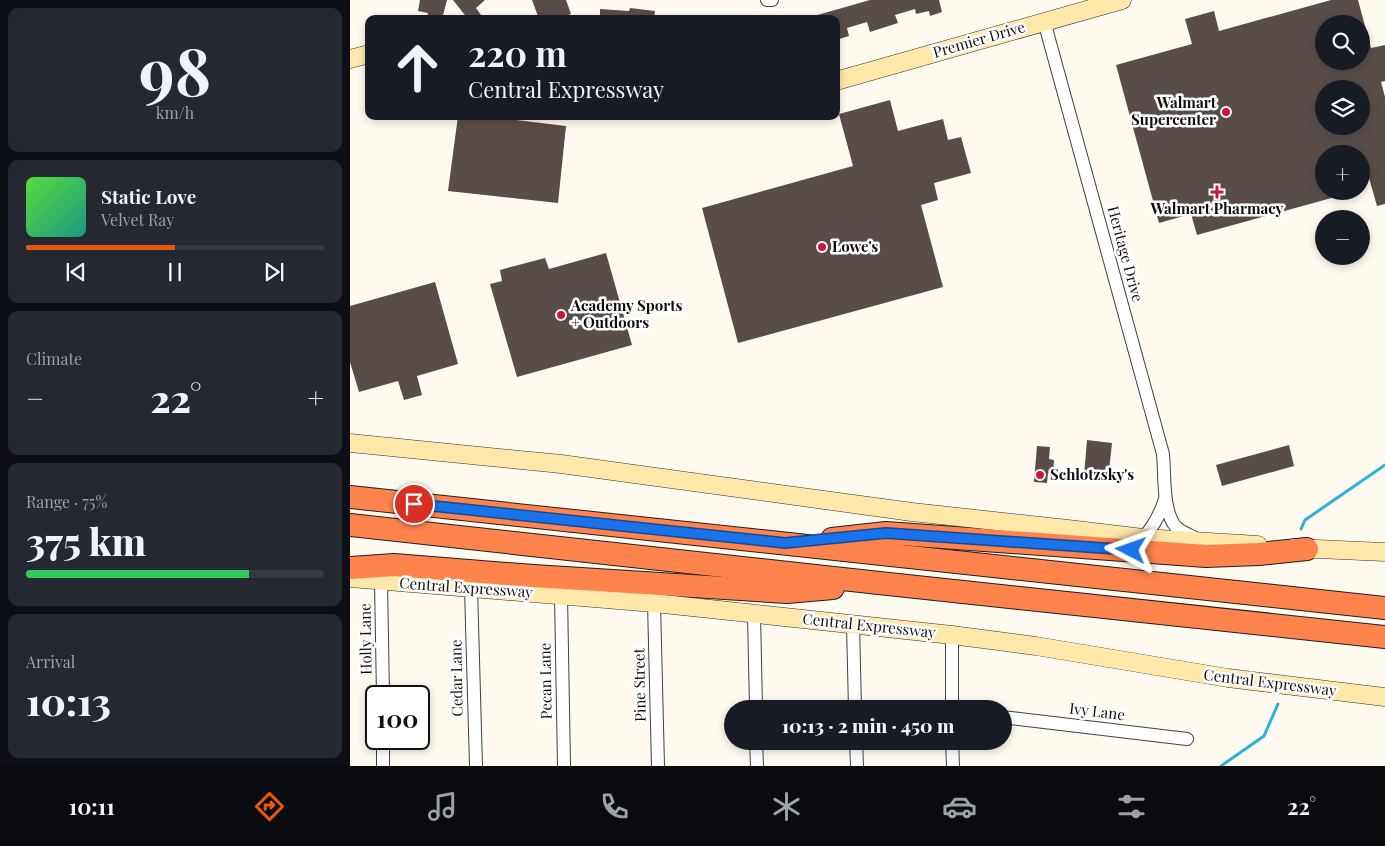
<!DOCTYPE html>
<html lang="en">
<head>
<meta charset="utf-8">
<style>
  body { margin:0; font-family:"Playfair Display",serif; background:#242831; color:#f1f3f6; height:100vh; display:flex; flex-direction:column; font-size:19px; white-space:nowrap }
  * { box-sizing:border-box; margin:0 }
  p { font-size:16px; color:#9ea1a6 }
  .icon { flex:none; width:28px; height:28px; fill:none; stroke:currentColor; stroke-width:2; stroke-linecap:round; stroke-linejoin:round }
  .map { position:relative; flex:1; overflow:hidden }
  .details { display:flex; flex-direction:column; gap:8px; padding:8px; background:#0d0f14; width:350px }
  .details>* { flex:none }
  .guide { position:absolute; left:15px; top:15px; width:475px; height:105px; border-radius:10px; box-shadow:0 2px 8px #0003; background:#171b24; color:#f1f3f6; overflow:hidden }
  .tools { position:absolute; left:965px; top:15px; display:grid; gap:10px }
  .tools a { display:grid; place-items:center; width:55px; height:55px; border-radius:50%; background:#171b24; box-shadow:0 2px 8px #0003; font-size:25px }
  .speed { position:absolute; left:15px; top:685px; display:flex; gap:10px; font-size:25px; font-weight:700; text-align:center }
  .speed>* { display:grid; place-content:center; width:65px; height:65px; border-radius:50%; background:#171b24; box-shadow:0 2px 8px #0003; line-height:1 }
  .speed .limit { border:2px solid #111; border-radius:8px; background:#fff; color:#111 }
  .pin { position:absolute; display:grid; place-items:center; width:42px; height:42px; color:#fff; margin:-21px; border:2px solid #fff; border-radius:50%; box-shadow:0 1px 5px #0007 }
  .me { position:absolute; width:55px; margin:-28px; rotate:274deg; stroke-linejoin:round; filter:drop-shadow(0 0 4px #0008) }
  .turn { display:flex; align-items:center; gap:18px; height:105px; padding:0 20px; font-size:22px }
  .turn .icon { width:65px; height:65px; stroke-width:2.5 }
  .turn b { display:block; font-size:35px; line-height:42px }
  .big { font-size:38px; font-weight:800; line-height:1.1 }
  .details .card { flex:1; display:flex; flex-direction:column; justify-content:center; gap:8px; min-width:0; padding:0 18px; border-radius:10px; background:#242831 }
  .details .dial { align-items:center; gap:0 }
  .dial b { font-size:65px; line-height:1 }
  .song { display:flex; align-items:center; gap:15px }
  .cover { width:60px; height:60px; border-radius:8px; background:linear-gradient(135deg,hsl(110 70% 55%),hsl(170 70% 35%)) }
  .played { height:5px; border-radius:2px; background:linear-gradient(90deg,#ea580c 50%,#363941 50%) }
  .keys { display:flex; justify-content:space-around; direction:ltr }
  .heat { display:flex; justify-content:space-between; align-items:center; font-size:28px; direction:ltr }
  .charge { height:8px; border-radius:4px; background:linear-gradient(90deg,#34c759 75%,#363941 0) }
  .trip { position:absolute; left:374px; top:700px; width:288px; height:50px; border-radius:25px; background:#171b24; box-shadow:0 2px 8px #0003; font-weight:800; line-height:50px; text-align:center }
  .tab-bar { display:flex; height:80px; justify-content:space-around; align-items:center; background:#090b0e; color:#9ea1a6 }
  .tab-bar .icon { width:35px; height:35px }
  .tab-bar .on { color:#ea580c }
  .tab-bar b { font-size:22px; color:#f1f3f6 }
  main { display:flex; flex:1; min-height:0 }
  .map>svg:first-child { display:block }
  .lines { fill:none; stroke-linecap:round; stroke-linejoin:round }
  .stream { stroke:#2cb1dc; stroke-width:3 }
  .building { fill:#584d49; fill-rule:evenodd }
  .street-casing { stroke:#414141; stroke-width:14 }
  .secondary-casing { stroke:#303030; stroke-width:19 }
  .highway-casing { stroke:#1f1f1f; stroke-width:24 }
  .street { stroke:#fff; stroke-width:12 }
  .secondary { stroke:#ffe8aa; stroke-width:18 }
  .highway { stroke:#ff834d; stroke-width:22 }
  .route-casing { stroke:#114b97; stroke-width:12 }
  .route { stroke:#1a73e8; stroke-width:9 }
  .poi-dot { fill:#ce163b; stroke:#fff; stroke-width:2 }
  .labels { text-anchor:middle; stroke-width:5; stroke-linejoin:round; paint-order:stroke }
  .street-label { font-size:15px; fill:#0e0e0e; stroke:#fff }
  .poi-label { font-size:15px; font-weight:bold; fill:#0e0e0e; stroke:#fff; text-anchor:start }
</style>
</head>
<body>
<main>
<section class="details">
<div class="card dial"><b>98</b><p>km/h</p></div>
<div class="card">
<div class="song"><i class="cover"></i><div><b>Static Love</b><p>Velvet Ray</p></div></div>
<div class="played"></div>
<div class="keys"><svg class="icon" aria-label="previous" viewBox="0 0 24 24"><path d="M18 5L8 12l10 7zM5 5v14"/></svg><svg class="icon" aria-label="pause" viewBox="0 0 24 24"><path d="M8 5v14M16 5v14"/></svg><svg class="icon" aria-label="next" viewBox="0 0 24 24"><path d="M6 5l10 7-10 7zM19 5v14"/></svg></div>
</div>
<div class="card"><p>Climate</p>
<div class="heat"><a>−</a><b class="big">22°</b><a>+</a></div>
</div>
<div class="card"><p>Range · 75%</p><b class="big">375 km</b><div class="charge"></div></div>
<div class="card"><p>Arrival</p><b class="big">10:13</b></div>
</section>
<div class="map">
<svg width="1035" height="766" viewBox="0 0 1035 766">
  <rect width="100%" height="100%" fill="#fffaef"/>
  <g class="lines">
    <g class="stream">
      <polyline points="951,529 955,520 1035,465"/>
      <polyline points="871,766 914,736 928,704"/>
    </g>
  </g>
  <g class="building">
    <polygon points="70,0 97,0 92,19 77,17 78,13 68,11"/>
    <polygon points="103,0 135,0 126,8 131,15 127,19 118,19"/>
    <polygon points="182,0 216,0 221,14 206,19 189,19"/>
    <polygon points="520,0 589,0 592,12 580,16 579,11 566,14 565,9 545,15 548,23 520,32 517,22 497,28 499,36 489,39 486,29 486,19 464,19 464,16"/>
    <path d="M981,0H1008L1021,48L1035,45V81L1031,82L1035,97V204L1027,206L1015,164L1011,165V154H974V191H995L996,194L847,235L841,214L809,223L766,65L842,44L835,19L864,11L869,31ZM974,24H1011V61H974ZM974,89H1011V126H974Z"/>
    <polygon points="280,8 305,11 304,19 250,19 250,9 279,11"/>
    <polygon points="540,100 548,131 593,119 598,140 611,137 621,173 584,183 588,200 571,205 593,287 388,343 352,208 503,166 489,114"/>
    <polygon points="108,116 134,116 216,126 208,203 98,191"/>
    <polygon points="256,253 282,345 167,377 140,284 152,281 150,270 195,258 199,269"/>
    <polygon points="85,282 108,364 67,376 72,395 54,400 48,381 9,392 0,362 0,306"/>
    <polygon points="737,440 762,443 758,479 734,476"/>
    <polygon points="939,445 944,466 872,486 866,465"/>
    <polygon points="687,446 700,447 699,459 704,460 703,474 698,473 697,483 684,482"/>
  </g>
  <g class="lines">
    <g class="street-casing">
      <g id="street">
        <polyline points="417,0 422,0"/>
        <path d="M694,21L813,454C815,474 812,511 826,527C831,532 840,535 847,539"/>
        <path d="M793,538C804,526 810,515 815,499"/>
        <polyline points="31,581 33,696"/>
        <polyline points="121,588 126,766"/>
        <polyline points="211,595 214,766"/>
        <polyline points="304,603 308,766"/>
        <polyline points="404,614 406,709"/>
        <polyline points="503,625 505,709"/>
        <polyline points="602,709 602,635"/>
        <polyline points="652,717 837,739"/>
        <polyline points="33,739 33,766"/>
        <polyline points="406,741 407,766"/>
        <polyline points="506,741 507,766"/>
        <polyline points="602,741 603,766"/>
      </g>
    </g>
    <g class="secondary-casing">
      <g id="secondary">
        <polyline points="0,59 19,54"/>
        <polyline points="486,81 772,0"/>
        <polyline points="0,443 211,464 562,512 718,529 793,538 908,545"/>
        <polyline points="944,548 1035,552"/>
        <polyline points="0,578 304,603 602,635 686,646 878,678 1035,697"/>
      </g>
    </g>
    <g class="highway-casing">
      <g id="highway">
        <polyline points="0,497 1035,608"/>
        <polyline points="0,525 529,583 1035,637"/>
        <polyline points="482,539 536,533 856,556 909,554 957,549"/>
        <polyline points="0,568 44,565 183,576 437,592 483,588"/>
      </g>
    </g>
    <use href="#street" class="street"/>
    <use href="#secondary" class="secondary"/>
    <use href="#highway" class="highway"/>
  </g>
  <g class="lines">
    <g class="route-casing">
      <polyline id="route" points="64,504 435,543 536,533 781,550"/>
    </g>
    <use href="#route" class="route"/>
  </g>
  <g class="poi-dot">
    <circle cx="876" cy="112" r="5"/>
    <path d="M864.5 184.5h5v5h5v5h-5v5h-5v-5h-5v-5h5z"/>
    <circle cx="472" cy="247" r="5"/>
    <circle cx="211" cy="315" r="5"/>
    <circle cx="690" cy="475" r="5"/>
  </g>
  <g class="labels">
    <g class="street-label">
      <text transform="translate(629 40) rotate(-16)" y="5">Premier Drive</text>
      <text transform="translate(775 254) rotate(75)" y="5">Heritage Drive</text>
      <text transform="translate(116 588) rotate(4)" y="5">Central Expressway</text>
      <text transform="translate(519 626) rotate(6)" y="5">Central Expressway</text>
      <text transform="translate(16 639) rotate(-91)" y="5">Holly Lane</text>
      <text transform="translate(107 678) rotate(-91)" y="5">Cedar Lane</text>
      <text transform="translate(196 681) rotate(-91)" y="5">Pecan Lane</text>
      <text transform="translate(920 683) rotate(7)" y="5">Central Expressway</text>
      <text transform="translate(290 685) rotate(-91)" y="5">Pine Street</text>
      <text transform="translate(747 712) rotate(7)" y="5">Ivy Lane</text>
    </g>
    <g class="poi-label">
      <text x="866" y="108" text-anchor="end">Walmart<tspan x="866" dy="17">Supercenter</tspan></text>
      <text x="867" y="214" text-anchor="middle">Walmart Pharmacy</text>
      <text x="482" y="252">Lowe's</text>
      <text x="221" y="311">Academy Sports<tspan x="221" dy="17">+ Outdoors</tspan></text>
      <text x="700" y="480">Schlotzsky's</text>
    </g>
  </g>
</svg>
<div class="tools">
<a><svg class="icon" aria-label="search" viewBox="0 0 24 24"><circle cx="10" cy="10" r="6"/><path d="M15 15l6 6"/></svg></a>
<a><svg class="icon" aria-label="layers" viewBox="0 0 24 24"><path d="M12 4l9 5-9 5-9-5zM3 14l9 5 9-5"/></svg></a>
<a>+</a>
<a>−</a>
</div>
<div class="speed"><div class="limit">100</div></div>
<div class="pin" style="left:64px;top:504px;background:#d93025"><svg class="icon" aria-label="arrive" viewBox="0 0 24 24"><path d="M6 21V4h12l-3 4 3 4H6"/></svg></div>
<svg class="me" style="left:781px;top:550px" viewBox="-20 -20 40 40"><path d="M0-17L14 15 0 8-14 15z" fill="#1a73e8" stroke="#fff" stroke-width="4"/></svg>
<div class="trip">10:13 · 2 min · 450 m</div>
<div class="guide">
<div class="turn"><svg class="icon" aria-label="ahead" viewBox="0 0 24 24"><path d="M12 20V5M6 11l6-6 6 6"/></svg><div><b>220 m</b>Central Expressway</div></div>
</div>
</div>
</main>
<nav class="tab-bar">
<b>10:11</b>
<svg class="icon on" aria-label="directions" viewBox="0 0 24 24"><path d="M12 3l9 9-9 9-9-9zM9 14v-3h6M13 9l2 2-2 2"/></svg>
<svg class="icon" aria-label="music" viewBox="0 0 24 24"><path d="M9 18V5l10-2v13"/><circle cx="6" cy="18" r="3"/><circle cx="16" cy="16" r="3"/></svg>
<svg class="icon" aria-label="phone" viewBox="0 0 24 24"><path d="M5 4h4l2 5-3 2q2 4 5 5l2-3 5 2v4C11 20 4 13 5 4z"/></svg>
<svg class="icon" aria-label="climate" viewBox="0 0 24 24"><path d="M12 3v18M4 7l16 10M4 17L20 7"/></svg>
<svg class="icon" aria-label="car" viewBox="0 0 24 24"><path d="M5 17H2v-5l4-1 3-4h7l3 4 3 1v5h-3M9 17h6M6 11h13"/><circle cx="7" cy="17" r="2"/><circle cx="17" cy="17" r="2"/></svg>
<svg class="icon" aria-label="filters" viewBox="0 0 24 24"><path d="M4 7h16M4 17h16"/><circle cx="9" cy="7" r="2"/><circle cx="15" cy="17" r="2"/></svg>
<b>22°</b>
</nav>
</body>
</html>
